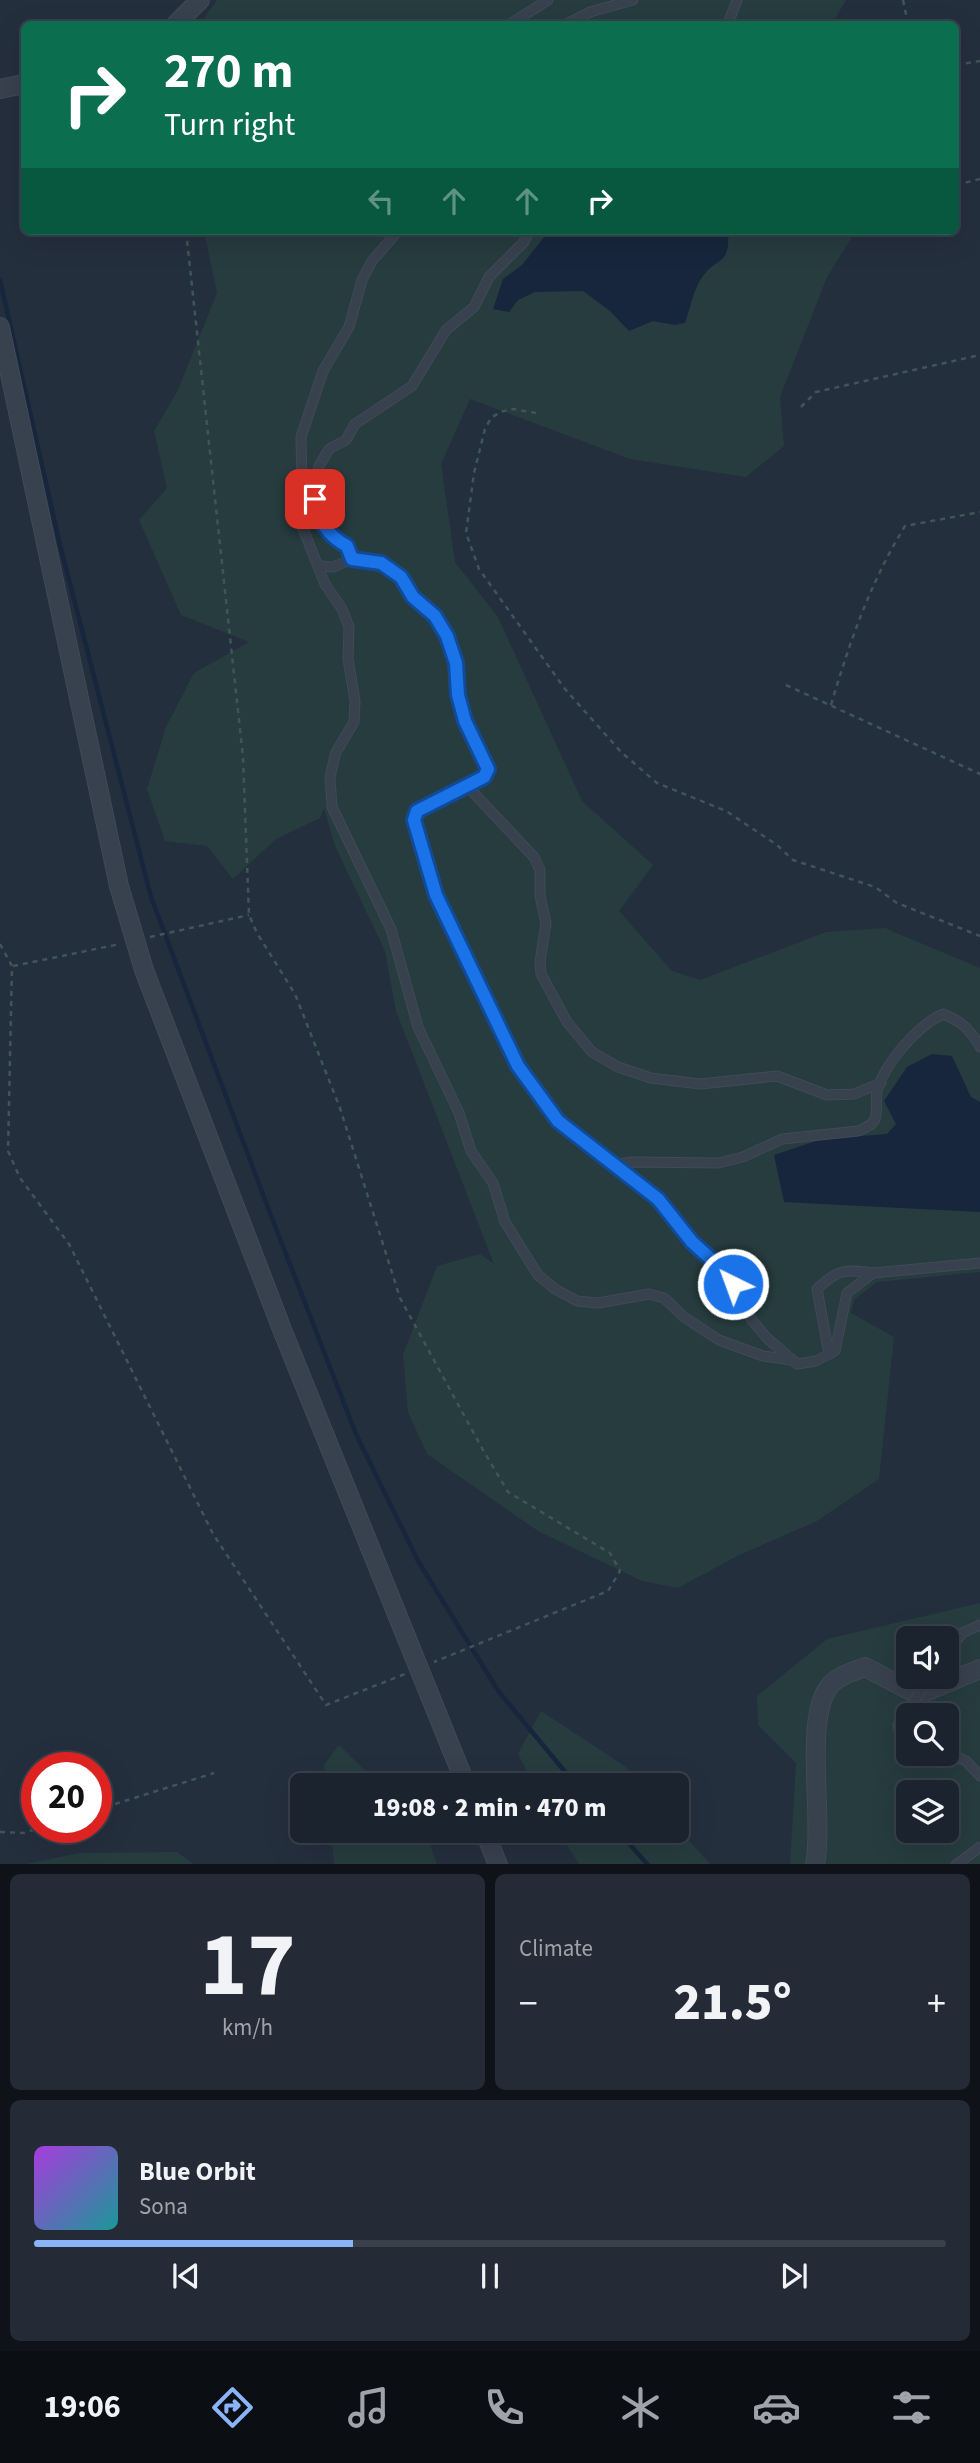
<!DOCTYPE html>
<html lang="en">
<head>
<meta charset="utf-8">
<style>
  body { margin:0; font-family:"Source Sans 3",sans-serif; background:#242b36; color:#f1f3f6; height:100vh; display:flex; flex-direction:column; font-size:26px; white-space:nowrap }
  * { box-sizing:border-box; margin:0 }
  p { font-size:23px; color:#a0a4aa }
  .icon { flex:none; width:38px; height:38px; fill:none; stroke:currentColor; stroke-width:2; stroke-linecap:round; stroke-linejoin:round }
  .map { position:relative; height:1864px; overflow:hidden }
  .panel { display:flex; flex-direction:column; gap:10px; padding:10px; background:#0f1319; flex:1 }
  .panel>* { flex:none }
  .hud { position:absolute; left:21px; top:21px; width:938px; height:214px; border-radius:10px; box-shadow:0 7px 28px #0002,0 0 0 2px #39404a; background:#0b6e4f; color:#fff; overflow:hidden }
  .fabs { position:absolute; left:896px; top:1626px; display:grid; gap:14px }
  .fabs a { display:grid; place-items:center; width:63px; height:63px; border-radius:10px; background:#1b232e; box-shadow:0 7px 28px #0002,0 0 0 2px #39404a; font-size:35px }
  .speed { position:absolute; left:21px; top:1752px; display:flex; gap:14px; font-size:35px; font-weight:700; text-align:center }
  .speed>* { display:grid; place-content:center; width:91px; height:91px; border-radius:50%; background:#1b232e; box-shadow:0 7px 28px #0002,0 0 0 2px #39404a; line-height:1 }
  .speed .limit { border:10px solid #d22; background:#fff; color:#111 }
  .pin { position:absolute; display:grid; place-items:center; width:60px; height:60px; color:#fff; margin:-30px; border-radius:14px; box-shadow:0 4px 10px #0006 }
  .me { position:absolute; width:77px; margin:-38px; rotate:318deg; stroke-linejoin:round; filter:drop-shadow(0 0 5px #0008) }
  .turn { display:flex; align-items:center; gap:24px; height:147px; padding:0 28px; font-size:32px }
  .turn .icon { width:91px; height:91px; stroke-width:2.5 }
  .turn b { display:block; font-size:49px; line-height:60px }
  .lanes { display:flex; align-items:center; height:66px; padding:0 28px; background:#0003; justify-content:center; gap:35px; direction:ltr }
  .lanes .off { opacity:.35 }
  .big { font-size:52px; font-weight:800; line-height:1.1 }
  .panel .widget { flex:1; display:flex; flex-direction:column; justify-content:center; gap:10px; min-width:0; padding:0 24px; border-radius:10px; background:#242b36 }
  .panel .dial { align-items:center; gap:0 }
  .dial b { font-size:91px; line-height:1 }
  .song { display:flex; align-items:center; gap:21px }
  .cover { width:84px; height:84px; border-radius:10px; background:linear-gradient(135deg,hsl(280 70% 55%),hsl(180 70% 35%)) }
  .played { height:7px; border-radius:4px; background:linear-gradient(90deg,#8ab4f8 35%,#39404a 35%) }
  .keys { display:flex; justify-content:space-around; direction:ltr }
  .heat { display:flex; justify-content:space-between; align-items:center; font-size:38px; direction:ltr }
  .panel .tiles { flex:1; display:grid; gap:10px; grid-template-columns:1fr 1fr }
  .widget:last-child { grid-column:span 2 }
  .trip { position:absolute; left:290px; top:1773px; width:399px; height:70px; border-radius:10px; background:#1b232e; box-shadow:0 7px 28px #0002,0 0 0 2px #39404a; font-weight:800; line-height:70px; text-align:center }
  .tab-bar { display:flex; height:112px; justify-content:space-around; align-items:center; background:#0b0e12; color:#a0a4aa }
  .tab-bar .icon { width:49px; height:49px }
  .tab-bar .active { color:#8ab4f8 }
  .tab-bar b { font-size:32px; color:#f1f3f6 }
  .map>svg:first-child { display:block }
  .green { fill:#263c3f; fill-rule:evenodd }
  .water { fill:#17263c }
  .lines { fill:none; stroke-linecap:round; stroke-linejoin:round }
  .stream { stroke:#17263c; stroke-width:4.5 }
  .lane-casing { stroke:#414a57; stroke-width:11 }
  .street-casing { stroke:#414a57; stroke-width:20 }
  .path { stroke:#3f5557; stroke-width:2.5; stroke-dasharray:5 5; stroke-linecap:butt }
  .lane { stroke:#38414e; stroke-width:9 }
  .street { stroke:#38414e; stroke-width:18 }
  .lane-bridge-casing { stroke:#414a57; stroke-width:11; stroke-linecap:butt }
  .lane-bridge { stroke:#38414e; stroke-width:9 }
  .route-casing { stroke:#114b97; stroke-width:18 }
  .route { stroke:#1a73e8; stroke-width:12 }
</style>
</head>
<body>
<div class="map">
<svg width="980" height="1865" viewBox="0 0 980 1865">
  <rect width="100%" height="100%" fill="#242f3e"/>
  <g class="green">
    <polygon points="217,0 846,0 832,24 200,24"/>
    <polygon points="204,231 856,231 827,277 780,397 784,446 746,477 630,459 470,399 441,464 455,562 498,617 582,801 653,865 619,911 672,971 700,980 826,932 885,928 980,968 980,1272 877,1282 854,1300 851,1313 894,1337 879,1479 817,1521 737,1556 678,1588 642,1581 538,1531 427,1454 408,1412 403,1355 437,1266 480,1254 494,1264 396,1011 385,951 335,846 324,809 320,818 276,839 233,879 207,846 165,841 147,789 166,727 194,673 249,642 181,615 139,520 167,488 154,431 178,390 217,293"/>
    <path d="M980,1603V1864H790L796,1763L758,1725L757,1696L827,1639ZM908,1638H947V1676H908ZM908,1715H947V1754H908ZM908,1792H947V1830H908Z"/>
    <polygon points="541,1711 626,1767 641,1785 534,1785 518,1754"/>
    <polygon points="339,1745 380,1785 326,1785 324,1765"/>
    <polygon points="677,1827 710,1864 579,1864 558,1831 677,1830"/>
    <polygon points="331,1831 425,1831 437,1864 334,1864"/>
    <polygon points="177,1852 193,1864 26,1864 79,1853"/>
  </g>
  <g class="water">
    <path d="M549,231H728C730,266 719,255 703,276C694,287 690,309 685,323L675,325L653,321L629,331L610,311L583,291L535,292L518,300L509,312L493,309L503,279L522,265Z"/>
    <polygon points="932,1054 952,1056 971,1097 980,1102 980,1212 784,1202 774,1155 822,1139 887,1134 896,1124 884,1101 907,1067"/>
  </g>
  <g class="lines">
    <g class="stream">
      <polyline points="0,280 60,545 151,897 270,1213 356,1434 418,1561 499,1692 576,1785"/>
      <polyline points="617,1830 648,1865"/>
    </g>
    <g class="lane-casing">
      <g id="lane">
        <polyline points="510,24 548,0"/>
        <polyline points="567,24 590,12 633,0"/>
        <polyline points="728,24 737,0"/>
        <polyline points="398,231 372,261 362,280 349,327 323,371 301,437 302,484 298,516 325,584 342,609 349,627 348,659 355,701 354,722 336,752 330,777 332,807 391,929 418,1027 459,1113 471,1151 493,1183 505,1222 538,1275 555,1289 577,1301 598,1303 649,1294 664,1298 684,1317 719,1340 763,1356 792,1360"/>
        <path d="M530,231L523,243L489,277L474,307L446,330L412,386L355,424L346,440L329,449L319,466L315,499L318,515L330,537L347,546L352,559L381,563L401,577L413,597L435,616L447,636L456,663L458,695L465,721L488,769L484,777L417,811L414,820L436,895L518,1066L558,1121L614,1165L632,1162L718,1163L743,1157L782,1139L858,1131C865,1128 872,1126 875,1119C878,1110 875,1100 877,1091C885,1063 917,1026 943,1014C961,1021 971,1030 980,1047"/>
        <polyline points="319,566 333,567 352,559"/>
        <polyline points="467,786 534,857 540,870 540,896 546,923 540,962 541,974 567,1022 592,1052 618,1067 651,1078 700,1084 777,1076 827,1095 854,1094 881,1083"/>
        <polyline points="614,1165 658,1199 692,1242 723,1270 743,1298 751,1319 767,1338 797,1364 816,1361 835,1351 847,1293 873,1273 980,1263"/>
        <path d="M829,1354L817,1289C838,1269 845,1269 873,1273"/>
        <polyline points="947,1654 962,1633 980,1625"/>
        <polyline points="898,1725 900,1734 908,1737"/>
        <polyline points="947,1752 966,1761 980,1776"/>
        <polyline points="956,1865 980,1847"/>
      </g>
    </g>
    <g class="street-casing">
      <g id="street">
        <polyline points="176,24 200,0"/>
        <polyline points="0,89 24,84"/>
        <polyline points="0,327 119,886 144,970 283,1332 466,1785"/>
        <polyline points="484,1830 498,1865"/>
        <path d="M815,1865C824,1817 804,1723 828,1688C836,1676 852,1672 865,1667L918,1695L980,1669"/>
      </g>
    </g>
    <g class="path">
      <polyline points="903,0 908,24"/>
      <polyline points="956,65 980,61"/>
      <polyline points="956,185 980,179"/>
      <polyline points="186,231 243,757 249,915 257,933 295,994 340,1108 400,1298 483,1450 508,1492 610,1553 620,1571 608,1591 434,1662"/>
      <polyline points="801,407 816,392 980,355"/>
      <polyline points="536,413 513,409 500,412 491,418 485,429 474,473 466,533 479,569 565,689 621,752 657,783 726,811 777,845 793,860 875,887 897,903 980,936"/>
      <polyline points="786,685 980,774"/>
      <path d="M831,705C850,641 870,583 905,526L980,512"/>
      <polyline points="150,937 249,915"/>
      <polyline points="0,944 12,966 8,1151 20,1178 69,1244 213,1534 326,1705 405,1674"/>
      <polyline points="13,966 120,944"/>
      <polyline points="96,1810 214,1773"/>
      <polyline points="0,1832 24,1833 42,1827"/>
    </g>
    <use href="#lane" class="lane"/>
    <use href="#street" class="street"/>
    <g class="lane-bridge-casing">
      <polyline id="lane-bridge" points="898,1725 931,1676"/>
    </g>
    <use href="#lane-bridge" class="lane-bridge"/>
  </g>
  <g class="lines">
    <g class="route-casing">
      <path id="route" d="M315,499C319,522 327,535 347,546L352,559L381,563L401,577L413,597L435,616L447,636L456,663L458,695L465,721L488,769L484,777L417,811L414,820L436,895L518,1066L558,1121L658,1199L692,1242L723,1270L733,1284"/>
    </g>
    <use href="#route" class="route"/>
  </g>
</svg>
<div class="fabs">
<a><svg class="icon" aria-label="sound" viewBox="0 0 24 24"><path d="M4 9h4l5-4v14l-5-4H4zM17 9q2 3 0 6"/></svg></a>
<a><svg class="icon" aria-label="search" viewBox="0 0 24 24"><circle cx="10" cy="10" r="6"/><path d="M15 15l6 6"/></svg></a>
<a><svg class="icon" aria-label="layers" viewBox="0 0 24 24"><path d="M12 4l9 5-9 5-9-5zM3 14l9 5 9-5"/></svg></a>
</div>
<div class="speed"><div class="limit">20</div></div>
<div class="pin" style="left:315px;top:499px;background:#d93025"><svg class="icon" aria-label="arrive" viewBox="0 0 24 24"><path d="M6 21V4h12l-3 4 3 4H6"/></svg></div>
<svg class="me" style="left:733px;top:1284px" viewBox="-20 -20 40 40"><circle r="17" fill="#1a73e8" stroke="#fff" stroke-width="3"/><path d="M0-11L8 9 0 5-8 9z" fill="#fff"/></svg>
<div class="trip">19:08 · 2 min · 470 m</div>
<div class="hud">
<div class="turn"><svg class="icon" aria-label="right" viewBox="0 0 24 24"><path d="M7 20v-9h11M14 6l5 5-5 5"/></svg><div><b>270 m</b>Turn right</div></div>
<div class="lanes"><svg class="icon off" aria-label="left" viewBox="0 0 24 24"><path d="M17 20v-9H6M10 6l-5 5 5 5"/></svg><svg class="icon off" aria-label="ahead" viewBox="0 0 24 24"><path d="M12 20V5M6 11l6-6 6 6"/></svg><svg class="icon off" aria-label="ahead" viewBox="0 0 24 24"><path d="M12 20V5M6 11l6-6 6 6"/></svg><svg class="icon" aria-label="right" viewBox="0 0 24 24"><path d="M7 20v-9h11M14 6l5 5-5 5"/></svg></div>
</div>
</div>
<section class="panel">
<div class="tiles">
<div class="widget dial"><b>17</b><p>km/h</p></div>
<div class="widget"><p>Climate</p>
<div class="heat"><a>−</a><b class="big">21.5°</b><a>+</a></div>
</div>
<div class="widget">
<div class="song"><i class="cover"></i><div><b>Blue Orbit</b><p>Sona</p></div></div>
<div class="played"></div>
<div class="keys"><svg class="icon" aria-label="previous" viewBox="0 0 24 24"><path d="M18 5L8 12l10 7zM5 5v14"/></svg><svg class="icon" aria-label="pause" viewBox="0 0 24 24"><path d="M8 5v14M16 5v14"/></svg><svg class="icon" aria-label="next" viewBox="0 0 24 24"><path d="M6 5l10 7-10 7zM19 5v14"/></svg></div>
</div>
</div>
</section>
<nav class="tab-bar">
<b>19:06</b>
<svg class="icon active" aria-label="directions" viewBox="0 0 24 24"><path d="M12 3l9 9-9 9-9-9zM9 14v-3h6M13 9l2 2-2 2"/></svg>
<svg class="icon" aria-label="music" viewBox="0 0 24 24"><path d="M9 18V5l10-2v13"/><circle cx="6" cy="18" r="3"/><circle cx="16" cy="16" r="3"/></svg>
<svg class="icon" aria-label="phone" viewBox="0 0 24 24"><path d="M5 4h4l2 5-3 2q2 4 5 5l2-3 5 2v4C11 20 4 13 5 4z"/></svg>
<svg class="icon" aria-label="climate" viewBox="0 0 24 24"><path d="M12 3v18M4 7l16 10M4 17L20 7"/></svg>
<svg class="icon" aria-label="car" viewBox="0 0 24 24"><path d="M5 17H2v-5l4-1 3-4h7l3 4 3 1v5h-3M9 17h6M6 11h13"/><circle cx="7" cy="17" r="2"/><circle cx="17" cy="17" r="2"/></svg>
<svg class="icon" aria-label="filters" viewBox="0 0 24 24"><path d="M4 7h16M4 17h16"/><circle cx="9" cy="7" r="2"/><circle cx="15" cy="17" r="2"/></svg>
</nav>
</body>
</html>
